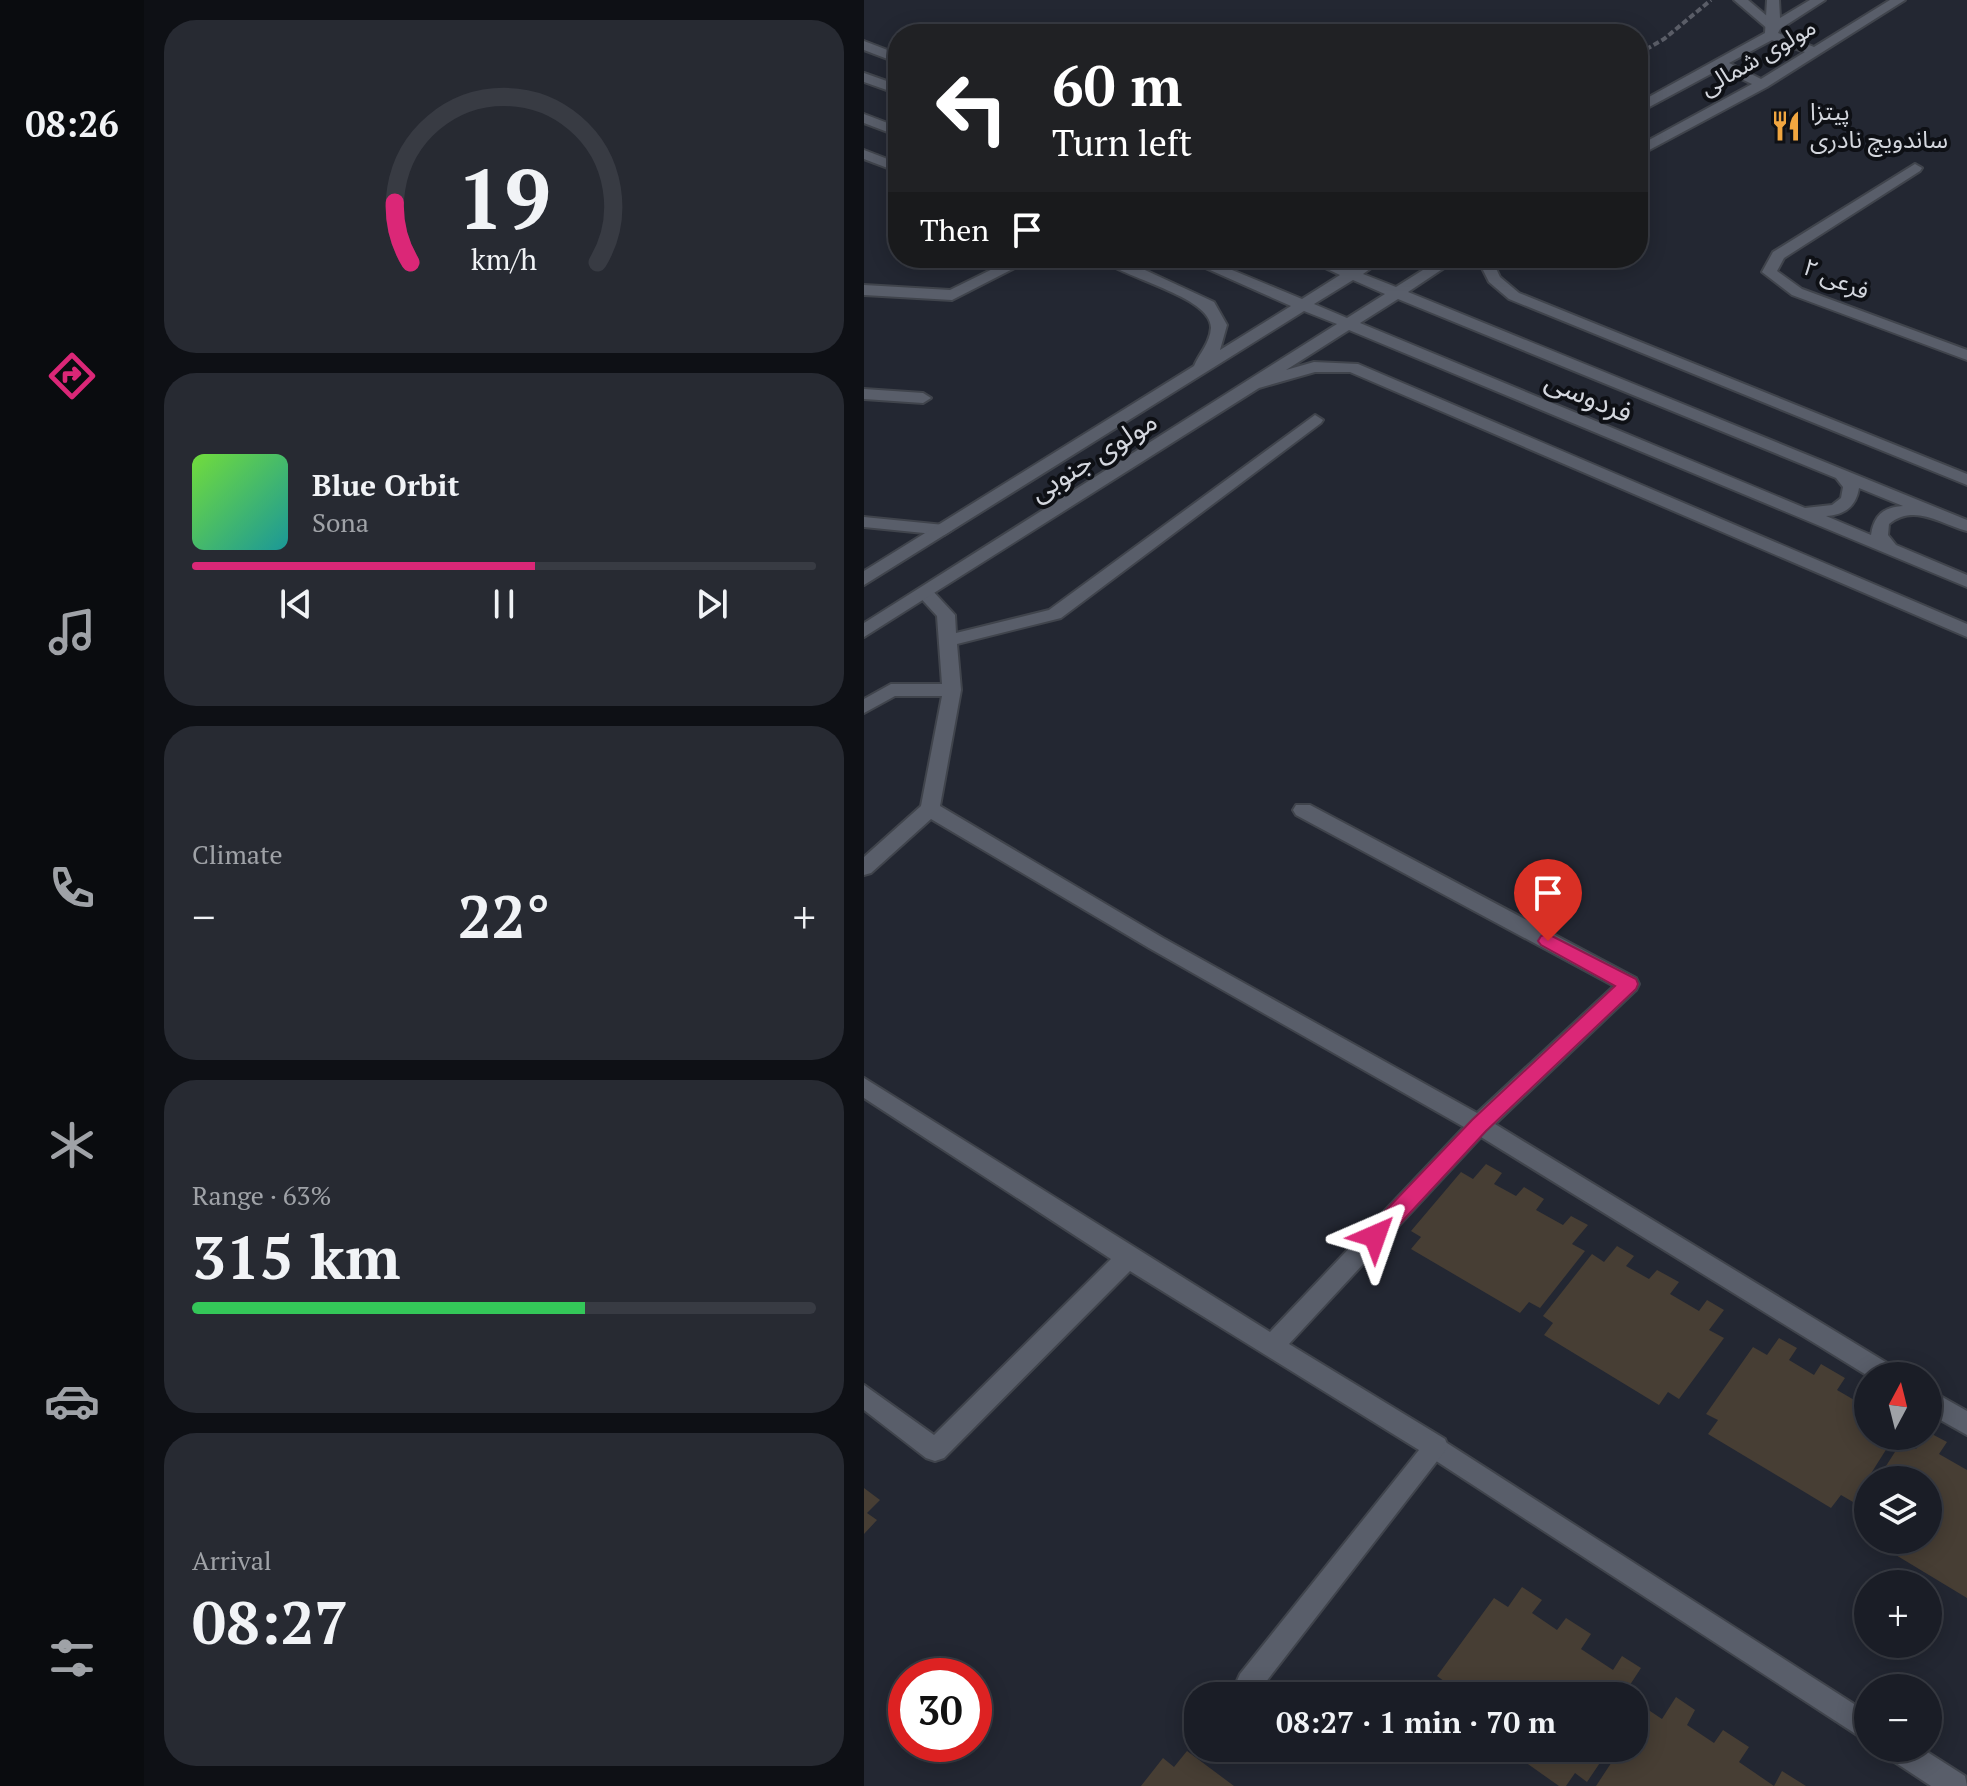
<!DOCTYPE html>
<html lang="en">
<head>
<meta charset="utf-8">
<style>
  body { margin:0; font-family:"PT Serif","Noto Sans Arabic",serif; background:#272a32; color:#f1f3f6; height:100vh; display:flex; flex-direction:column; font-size:30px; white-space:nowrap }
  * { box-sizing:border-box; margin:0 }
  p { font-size:26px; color:#9fa2a7 }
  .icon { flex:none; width:44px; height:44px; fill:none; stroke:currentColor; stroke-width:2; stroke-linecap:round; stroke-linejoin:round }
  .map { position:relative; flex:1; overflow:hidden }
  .panel { display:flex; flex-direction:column; gap:20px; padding:20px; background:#0e1015; width:720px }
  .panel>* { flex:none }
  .hud { position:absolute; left:24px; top:24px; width:760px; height:244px; border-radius:32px; box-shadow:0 4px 20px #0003,0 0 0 2px #383b43; background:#202124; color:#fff; overflow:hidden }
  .needle { width:52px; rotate:7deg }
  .tools { position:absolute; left:990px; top:1362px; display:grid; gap:16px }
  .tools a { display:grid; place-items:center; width:88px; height:88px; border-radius:50%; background:#1a1d26; box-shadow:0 4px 20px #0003,0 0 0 2px #383b43; font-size:40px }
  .speed { position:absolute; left:24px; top:1658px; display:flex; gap:16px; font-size:40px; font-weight:700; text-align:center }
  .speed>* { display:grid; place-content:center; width:104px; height:104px; border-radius:50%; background:#1a1d26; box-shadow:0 4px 20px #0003,0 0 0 2px #383b43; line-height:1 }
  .speed .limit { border:12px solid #d22; background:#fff; color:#111 }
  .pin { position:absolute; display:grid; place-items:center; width:68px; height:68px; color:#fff; margin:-82px -34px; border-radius:50% 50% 50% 0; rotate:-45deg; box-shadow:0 0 8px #0007 }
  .pin .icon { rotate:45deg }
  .me { position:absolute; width:88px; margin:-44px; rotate:43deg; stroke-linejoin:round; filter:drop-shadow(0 0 6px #0008) }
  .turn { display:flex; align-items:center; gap:28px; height:168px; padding:0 32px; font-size:36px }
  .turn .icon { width:104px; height:104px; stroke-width:2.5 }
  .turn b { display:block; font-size:56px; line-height:68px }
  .then { display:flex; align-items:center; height:76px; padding:0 32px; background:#0003; gap:16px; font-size:30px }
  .big { font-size:60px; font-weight:800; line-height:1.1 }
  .panel .card { flex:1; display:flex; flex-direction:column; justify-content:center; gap:12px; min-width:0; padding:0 28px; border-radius:32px; background:#272a32 }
  .panel .dial { align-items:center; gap:0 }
  .dial svg { height:208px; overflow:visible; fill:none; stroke:#383b43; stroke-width:7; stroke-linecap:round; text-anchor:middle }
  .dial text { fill:#f1f3f6; stroke:none }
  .song { display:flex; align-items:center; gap:24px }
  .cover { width:96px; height:96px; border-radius:12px; background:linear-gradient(135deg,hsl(100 70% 55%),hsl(180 70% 35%)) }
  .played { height:8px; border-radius:4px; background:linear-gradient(90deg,#db2777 55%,#383b43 55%) }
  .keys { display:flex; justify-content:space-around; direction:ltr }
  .heat { display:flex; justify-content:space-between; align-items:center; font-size:44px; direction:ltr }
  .charge { height:12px; border-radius:6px; background:linear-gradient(90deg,#34c759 63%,#383b43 0) }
  .trip { position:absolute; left:320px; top:1682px; width:464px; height:80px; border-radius:32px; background:#1a1d26; box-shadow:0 4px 20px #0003,0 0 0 2px #383b43; font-weight:800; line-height:80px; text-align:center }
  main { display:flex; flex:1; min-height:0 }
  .tab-bar { display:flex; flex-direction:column; width:144px; justify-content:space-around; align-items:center; background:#0a0c0f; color:#9fa2a7 }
  .tab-bar .icon { width:56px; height:56px }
  .tab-bar .selected { color:#db2777 }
  .tab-bar b { font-size:36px; color:#f1f3f6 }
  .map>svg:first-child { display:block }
  .building { fill:#473e34 }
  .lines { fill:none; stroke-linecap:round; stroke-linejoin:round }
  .pedestrian-casing { stroke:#40444c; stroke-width:4 }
  .minor-casing { stroke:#40444c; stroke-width:4 }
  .tertiary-casing { stroke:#40444c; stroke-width:4 }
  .path { stroke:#5a5d67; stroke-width:4; stroke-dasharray:6 3; stroke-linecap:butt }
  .pedestrian { fill:#595e6a; fill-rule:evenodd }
  .minor { fill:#595e6a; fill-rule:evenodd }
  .tertiary { fill:#595e6a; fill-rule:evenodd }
  .route { fill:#db2777; stroke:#8e194d; stroke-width:2 }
  .labels { text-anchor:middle; stroke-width:8; stroke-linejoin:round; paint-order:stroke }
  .far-street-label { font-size:24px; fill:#d4d7de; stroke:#0e1015 }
  .far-poi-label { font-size:24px; fill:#d4d7de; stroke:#0e1015; text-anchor:start }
  .street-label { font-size:28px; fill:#d4d7de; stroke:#0e1015 }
</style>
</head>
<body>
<main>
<nav class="tab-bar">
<b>08:26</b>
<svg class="icon selected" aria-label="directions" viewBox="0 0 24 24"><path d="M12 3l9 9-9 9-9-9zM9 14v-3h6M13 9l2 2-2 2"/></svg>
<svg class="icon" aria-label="music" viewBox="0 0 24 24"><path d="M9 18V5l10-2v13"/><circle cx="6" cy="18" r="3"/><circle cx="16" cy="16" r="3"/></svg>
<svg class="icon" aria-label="phone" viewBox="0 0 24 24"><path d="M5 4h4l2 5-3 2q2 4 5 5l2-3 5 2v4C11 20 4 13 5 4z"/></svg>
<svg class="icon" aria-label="climate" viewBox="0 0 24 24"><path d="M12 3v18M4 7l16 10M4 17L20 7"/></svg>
<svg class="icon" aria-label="car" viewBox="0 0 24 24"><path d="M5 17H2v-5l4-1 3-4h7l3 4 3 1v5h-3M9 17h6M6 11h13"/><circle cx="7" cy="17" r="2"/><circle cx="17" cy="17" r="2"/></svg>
<svg class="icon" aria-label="filters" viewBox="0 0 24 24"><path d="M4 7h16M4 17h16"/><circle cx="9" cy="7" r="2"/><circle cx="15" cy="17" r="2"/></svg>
</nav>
<section class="panel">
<div class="card dial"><svg viewBox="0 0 100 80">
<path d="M14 69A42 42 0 1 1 86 69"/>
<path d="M14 69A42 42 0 0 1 8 46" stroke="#db2777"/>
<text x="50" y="56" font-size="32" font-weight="700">19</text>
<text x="50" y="72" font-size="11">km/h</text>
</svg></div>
<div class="card">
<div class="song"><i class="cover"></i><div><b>Blue Orbit</b><p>Sona</p></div></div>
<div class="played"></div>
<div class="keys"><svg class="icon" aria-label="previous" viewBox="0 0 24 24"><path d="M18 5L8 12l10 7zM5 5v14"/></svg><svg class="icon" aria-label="pause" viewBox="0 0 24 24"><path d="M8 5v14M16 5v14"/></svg><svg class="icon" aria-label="next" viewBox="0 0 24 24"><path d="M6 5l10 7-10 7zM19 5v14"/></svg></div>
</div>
<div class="card"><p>Climate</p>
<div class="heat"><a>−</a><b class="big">22°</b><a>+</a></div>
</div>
<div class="card"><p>Range · 63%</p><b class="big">315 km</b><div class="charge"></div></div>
<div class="card"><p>Arrival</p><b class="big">08:27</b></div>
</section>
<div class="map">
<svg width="1103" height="1786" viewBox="0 0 1103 1786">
  <rect width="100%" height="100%" fill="#232732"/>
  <g class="building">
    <polygon points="622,1164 638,1173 630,1184 652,1196 660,1187 680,1199 672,1210 699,1225 707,1216 724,1225 708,1244 721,1251 676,1308 665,1302 656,1313 547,1249 557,1237 547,1231 597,1172 609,1179"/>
    <polygon points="753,1246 770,1256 762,1266 785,1279 793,1270 815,1282 806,1294 835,1311 843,1300 860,1310 845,1330 860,1338 815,1399 804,1392 795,1405 680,1335 689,1323 679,1316 728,1254 740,1262"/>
    <polygon points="915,1338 933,1348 925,1360 950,1375 957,1364 981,1378 973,1390 1004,1408 1004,1436 1030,1437 989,1502 977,1495 967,1508 844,1434 854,1420 842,1414 889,1347 903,1355"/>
    <polygon points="1064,1432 1083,1442 1075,1454 1103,1470 1103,1598 1007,1540 1064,1540 1064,1480 1013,1480 1038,1441 1052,1449 1061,1436 1064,1436"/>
    <polygon points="0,1488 16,1500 3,1513 13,1520 0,1534"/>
    <polygon points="658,1587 678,1600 668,1613 693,1630 702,1618 727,1634 717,1649 749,1670 758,1656 777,1668 760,1694 764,1696 575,1696 584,1684 573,1676 630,1598 644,1607"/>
    <polygon points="812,1697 831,1710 823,1725 850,1743 859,1730 885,1747 875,1762 910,1786 918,1771 942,1786 732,1786 757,1748 770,1748 770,1729 783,1709 798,1719"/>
    <polygon points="641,1748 746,1748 723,1782 711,1773 702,1786 695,1786"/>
    <polygon points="323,1751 370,1786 277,1786 299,1758 310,1767"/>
  </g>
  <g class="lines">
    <g class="pedestrian-casing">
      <g id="pedestrian">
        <polygon points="572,1436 1004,1713 1004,1742 563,1455 560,1447 563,1439"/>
        <polygon points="1019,1748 1057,1748 1101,1776 1103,1786 1067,1786 1023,1757"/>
      </g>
    </g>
    <g class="minor-casing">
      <g id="minor">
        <polygon points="870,0 884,0 916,27 905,30"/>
        <polygon points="218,30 310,30 316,34 212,34"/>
        <polygon points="0,41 34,54 34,63 0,50"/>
        <polygon points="1051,164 1058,168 1056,171 920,258 913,271 938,289 1103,350 1103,360 928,295 898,272 909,252"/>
        <polygon points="151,258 170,258 88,300 0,295 0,285 86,290"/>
        <polygon points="0,389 59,393 67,398 59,403 0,399"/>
        <polygon points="451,415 459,420 457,423 197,618 93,644 97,690 76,806 299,938 613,1113 750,986 432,815 429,810 432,805 446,805 772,978 775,984 772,990 631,1124 1033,1369 1037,1376 1004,1376 617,1137 425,1344 581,1439 584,1447 394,1692 385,1696 376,1692 372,1683 376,1674 555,1450 266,1271 80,1458 71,1461 62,1458 0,1410 0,1385 70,1435 247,1259 0,1098 0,1078 406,1332 600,1127 285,948 67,819 7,873 0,875 0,857 57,806 78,696 31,696 0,713 0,699 27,684 78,684 73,616 52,593 55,589 67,589 91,615 92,633 185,610"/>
        <polygon points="0,517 80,525 88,530 80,535 0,527"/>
        <polygon points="1064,1389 1103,1411 1103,1435 1064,1413"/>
      </g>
    </g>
    <g class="tertiary-casing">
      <g id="tertiary">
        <path d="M903,0H915L916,18L946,0H961L916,29L914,33L950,47L1026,0H1041L903,87L774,156V146L888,84L856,69L774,113V103L901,33ZM908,40L941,52L897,79L865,63Z"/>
        <polygon points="0,73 34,85 34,94 0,82"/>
        <polygon points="0,114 34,127 34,136 0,123"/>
        <polygon points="0,150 34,163 34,172 0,159"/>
        <path d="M236,258H255L350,302L363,325L356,350L427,306L319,258H339L438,299L476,275L440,258H460L486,269L504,258H521L499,274L532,287L578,258H595L544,292L1103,520V531C1077,524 1050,503 1025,524L1024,535L1032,545L1103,575V587L485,330L422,370L450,362L494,364L1103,624V637L486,372H451L395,388L0,637V623L473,324L440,311L0,585V571L330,366C335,354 346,343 347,328C348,296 257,278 236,258ZM489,280L521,294L483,318L450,304ZM534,299L972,478L979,487L977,498L968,505L941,508L496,323ZM995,488L1039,506C1020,507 1010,515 1007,535L962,516C980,515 992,507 995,488Z"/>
        <polygon points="613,258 627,258 636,277 655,293 1103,474 1103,485 645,299 625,282"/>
      </g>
    </g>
    <polyline class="path" points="774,54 800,39 847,0"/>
    <use href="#pedestrian" class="pedestrian"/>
    <use href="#minor" class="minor"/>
    <use href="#tertiary" class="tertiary"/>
  </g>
  <polygon class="route" points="684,934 772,979 774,984 772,989 622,1131 519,1242 511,1244 504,1242 501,1236 504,1229 608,1120 751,986 677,945 674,941 677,936"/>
  <defs>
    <g id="restaurant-bare" transform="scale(2.4)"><path d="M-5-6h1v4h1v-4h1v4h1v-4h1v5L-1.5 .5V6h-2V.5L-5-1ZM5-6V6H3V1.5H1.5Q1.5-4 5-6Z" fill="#f1a640" stroke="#0e1015" stroke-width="2.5" paint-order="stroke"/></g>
  </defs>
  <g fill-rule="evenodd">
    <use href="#restaurant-bare" x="922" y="126"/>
  </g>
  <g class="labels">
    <g class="far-street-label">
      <text transform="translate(894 57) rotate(-30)" y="8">مولوی شمالی</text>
      <text transform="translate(972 279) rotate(23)" y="8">فرعی ۲</text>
    </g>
    <g class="far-poi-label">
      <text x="946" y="120">پیتزا<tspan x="946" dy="28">ساندویچ نادری</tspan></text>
    </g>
    <g class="street-label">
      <text transform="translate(725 396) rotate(23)" y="10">فردوسی</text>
      <text transform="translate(229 456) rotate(-32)" y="10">مولوی جنوبی</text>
    </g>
  </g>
</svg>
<div class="tools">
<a><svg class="needle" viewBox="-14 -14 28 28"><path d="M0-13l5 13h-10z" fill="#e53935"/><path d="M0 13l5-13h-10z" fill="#9fa2a7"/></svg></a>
<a><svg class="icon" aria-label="layers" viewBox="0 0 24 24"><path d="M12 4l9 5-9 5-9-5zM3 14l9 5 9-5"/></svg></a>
<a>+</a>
<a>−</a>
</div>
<div class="speed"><div class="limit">30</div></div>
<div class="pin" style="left:684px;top:941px;background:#d93025"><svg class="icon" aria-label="arrive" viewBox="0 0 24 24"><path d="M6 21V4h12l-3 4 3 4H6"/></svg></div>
<svg class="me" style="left:511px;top:1236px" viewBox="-20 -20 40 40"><path d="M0-17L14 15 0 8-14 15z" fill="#db2777" stroke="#fff" stroke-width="4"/></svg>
<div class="trip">08:27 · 1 min · 70 m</div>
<div class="hud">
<div class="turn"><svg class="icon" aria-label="left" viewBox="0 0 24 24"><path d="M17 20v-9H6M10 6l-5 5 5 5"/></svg><div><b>60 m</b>Turn left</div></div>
<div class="then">Then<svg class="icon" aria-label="arrive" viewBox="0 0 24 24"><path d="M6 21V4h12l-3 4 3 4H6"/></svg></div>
</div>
</div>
</main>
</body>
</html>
